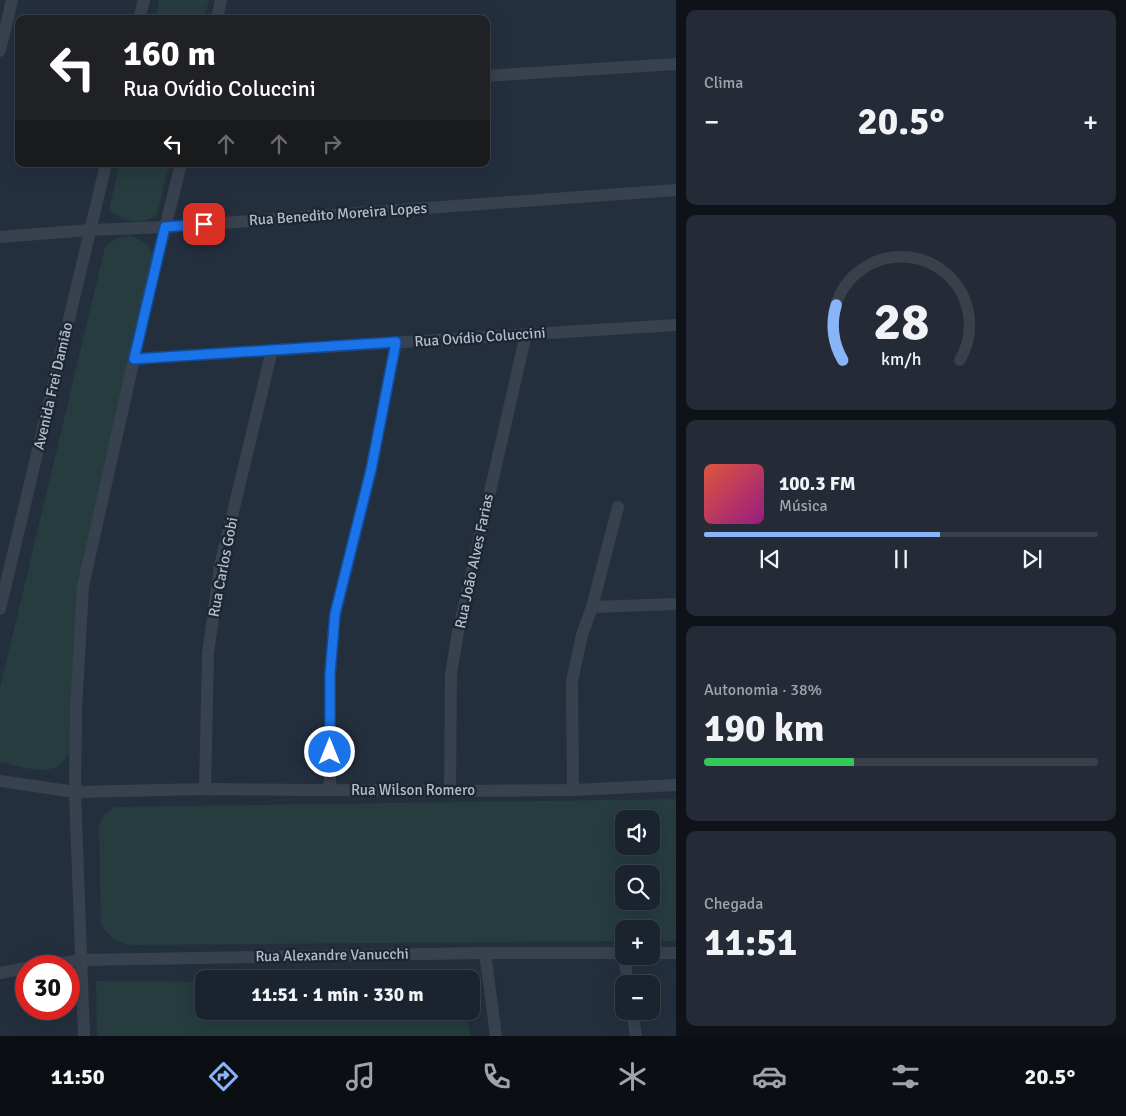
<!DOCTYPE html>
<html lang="pt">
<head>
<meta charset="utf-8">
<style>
  body { margin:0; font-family:Signika,sans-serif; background:#242b36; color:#f1f3f6; height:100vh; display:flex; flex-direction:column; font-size:19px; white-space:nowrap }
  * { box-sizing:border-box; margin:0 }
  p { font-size:16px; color:#a0a4aa }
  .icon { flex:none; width:28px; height:28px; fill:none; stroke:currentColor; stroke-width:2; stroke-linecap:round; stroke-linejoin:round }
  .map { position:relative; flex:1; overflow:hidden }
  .sheet { display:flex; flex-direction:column; gap:10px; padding:10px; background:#0f1319; width:450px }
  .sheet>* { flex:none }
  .guide { position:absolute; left:15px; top:15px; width:475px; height:152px; border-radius:10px; box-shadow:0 5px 20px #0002,0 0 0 1px #39404a; background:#202124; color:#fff; overflow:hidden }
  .tools { position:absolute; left:615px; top:810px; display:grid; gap:10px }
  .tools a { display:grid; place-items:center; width:45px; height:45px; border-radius:10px; background:#1b232e; box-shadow:0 5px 20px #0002,0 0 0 1px #39404a; font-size:25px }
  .speed { position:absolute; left:15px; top:955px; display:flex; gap:10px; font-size:25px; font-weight:700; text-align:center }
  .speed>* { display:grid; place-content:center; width:65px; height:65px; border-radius:50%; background:#1b232e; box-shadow:0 5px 20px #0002,0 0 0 1px #39404a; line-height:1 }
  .speed .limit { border:8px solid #d22; background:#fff; color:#111 }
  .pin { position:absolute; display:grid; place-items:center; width:42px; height:42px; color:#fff; margin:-21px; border-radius:10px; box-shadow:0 2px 8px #0006 }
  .me { position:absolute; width:55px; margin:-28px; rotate:0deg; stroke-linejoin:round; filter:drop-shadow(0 0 4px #0008) }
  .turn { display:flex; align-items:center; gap:18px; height:105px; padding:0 25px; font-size:22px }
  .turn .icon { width:65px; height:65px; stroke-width:2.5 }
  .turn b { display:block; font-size:35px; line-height:42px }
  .lanes { display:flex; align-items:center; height:48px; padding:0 25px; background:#0003; justify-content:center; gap:25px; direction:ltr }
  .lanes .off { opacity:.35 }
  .big { font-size:38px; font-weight:800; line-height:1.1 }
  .sheet .tile { flex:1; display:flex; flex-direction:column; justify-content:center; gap:8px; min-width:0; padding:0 18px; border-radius:10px; background:#242b36 }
  .sheet .dial { align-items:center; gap:0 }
  .dial svg { height:130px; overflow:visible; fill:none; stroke:#39404a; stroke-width:7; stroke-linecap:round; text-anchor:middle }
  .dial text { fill:#f1f3f6; stroke:none }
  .song { display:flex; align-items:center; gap:15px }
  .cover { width:60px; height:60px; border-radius:8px; background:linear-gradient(135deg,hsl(10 70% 55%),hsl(310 70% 35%)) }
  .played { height:5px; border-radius:2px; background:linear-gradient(90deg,#8ab4f8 60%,#39404a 60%) }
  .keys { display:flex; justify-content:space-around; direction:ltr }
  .heat { display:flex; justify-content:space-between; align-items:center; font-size:28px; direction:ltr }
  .charge { height:8px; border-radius:4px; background:linear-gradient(90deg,#34c759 38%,#39404a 0) }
  .trip { position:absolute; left:195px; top:970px; width:285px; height:50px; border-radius:10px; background:#1b232e; box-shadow:0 5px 20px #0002,0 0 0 1px #39404a; font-weight:800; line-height:50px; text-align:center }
  .tabs { display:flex; height:80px; justify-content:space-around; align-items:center; background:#0b0e12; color:#a0a4aa }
  .tabs .icon { width:35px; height:35px }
  .tabs .on { color:#8ab4f8 }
  .tabs b { font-size:22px; color:#f1f3f6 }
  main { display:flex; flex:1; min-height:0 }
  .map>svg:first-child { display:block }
  .green { fill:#263c3f; fill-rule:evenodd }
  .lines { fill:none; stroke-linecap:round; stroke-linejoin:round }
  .street { stroke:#38414e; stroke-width:12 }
  .route-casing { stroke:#114b97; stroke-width:12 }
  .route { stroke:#1a73e8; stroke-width:9 }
  .labels { text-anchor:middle; stroke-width:5; stroke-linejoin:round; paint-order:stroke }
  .street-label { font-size:15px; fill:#b4bcc9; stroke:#1d2633 }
</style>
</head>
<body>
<main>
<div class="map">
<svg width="676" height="1036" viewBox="0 0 676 1036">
  <rect width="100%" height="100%" fill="#242f3e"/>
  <g class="green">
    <polygon points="159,0 209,0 204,19 155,19"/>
    <path d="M120,164H169L157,215C139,226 124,223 109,209Z"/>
    <path d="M129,236C142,239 149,245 155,257L78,587L70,750C57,781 30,768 4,763L0,762V688L105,247C113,240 119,237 129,236Z"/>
    <path d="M676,799V941H651V929H624V941L134,945C118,944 109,938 101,924L99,826L104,814L114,807ZM624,819H651V846H624ZM624,874H651V901H624Z"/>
    <polygon points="96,981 204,982 204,1011 466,1011 470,1036 97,1036"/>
  </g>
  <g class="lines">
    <g class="street">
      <polyline points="139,19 144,0"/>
      <polyline points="217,19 221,0"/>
      <polyline points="0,51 12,0"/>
      <polyline points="486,76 676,64"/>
      <polyline points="0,237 90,230 165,227 676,190"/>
      <polyline points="134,359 676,325"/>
      <polyline points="592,607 676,604"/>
      <polyline points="0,609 106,164"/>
      <polyline points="0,781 75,792 205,789 450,791 573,790 676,785"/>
      <polyline points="205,789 208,654 220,566 272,350"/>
      <polyline points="330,790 330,674 335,615 371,470 396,342"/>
      <polyline points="573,790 572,681 582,635 592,607 618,507"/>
      <polyline points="450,791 451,674 458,632 526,334"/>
      <polyline points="485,953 496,1036"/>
      <polyline points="651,953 676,953"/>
      <polyline points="624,956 628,984"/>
      <polyline points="40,966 81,960 485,953 624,953"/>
      <polyline points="0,973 26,968"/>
      <polyline points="632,1011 636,1036"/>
      <polyline points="84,1036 75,792 76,709 83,586 150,288 181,164"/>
    </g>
  </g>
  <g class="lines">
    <g class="route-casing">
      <polyline id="route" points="204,224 165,227 134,359 396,342 371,470 335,614 330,674 330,752"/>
    </g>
    <use href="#route" class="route"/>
  </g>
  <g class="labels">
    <g class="street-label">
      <text transform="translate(338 214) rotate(-4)" y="5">Rua Benedito Moreira Lopes</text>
      <text transform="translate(480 337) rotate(-4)" y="5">Rua Ovídio Coluccini</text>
      <text transform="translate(53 386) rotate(-77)" y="5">Avenida Frei Damião</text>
      <text transform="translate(474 561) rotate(-78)" y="5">Rua João Alves Farias</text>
      <text transform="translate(223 567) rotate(-79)" y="5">Rua Carlos Gobi</text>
      <text x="413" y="795">Rua Wilson Romero</text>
      <text transform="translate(332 955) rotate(-1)" y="5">Rua Alexandre Vanucchi</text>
    </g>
  </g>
</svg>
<div class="tools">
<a><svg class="icon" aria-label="sound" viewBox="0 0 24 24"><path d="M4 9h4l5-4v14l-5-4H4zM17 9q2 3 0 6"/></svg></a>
<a><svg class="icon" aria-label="search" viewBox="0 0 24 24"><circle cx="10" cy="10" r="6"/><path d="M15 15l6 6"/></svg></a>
<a>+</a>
<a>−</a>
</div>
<div class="speed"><div class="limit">30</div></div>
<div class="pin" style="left:204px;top:224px;background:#d93025"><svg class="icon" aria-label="arrive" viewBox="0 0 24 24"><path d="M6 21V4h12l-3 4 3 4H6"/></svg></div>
<svg class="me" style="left:330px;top:752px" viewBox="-20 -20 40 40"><circle r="17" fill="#1a73e8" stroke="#fff" stroke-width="3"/><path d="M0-11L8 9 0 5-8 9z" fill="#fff"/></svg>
<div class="trip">11:51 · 1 min · 330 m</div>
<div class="guide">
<div class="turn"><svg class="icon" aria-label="left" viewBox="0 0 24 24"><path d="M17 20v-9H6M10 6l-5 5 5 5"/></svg><div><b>160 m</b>Rua Ovídio Coluccini</div></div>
<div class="lanes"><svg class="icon" aria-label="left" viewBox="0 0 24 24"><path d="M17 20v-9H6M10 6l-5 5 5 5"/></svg><svg class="icon off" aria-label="ahead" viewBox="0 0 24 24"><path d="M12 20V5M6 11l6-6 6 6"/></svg><svg class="icon off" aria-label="ahead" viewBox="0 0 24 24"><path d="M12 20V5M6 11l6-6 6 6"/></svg><svg class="icon off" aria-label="right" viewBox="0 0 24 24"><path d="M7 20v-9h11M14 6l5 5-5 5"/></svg></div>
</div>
</div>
<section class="sheet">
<div class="tile"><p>Clima</p>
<div class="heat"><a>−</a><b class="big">20.5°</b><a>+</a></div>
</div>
<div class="tile dial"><svg viewBox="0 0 100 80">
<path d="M14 69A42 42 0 1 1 86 69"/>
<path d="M14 69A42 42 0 0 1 10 35" stroke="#8ab4f8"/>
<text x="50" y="56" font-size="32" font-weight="700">28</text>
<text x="50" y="72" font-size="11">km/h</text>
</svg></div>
<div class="tile">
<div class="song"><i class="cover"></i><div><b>100.3 FM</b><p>Música</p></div></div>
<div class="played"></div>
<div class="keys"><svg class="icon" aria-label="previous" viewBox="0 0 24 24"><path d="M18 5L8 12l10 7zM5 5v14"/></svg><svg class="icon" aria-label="pause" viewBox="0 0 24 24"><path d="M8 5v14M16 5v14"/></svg><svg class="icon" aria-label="next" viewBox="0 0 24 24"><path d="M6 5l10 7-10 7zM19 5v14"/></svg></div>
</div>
<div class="tile"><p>Autonomia · 38%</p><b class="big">190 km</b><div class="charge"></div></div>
<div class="tile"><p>Chegada</p><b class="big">11:51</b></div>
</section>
</main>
<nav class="tabs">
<b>11:50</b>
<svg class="icon on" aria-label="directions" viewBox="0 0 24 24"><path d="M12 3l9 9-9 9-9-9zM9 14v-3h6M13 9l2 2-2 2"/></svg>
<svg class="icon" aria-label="music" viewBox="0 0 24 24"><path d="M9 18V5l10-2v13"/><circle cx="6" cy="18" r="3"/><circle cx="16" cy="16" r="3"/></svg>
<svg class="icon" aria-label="phone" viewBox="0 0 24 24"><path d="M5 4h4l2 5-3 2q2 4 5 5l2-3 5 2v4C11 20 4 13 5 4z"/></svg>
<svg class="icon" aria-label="climate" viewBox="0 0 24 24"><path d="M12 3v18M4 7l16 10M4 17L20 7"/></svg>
<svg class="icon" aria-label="car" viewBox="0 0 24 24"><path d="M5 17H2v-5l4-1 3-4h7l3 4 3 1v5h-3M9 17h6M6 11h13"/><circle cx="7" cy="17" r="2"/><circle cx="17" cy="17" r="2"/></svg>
<svg class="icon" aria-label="filters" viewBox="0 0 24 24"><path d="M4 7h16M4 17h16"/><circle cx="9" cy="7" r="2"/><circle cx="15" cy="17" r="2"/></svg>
<b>20.5°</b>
</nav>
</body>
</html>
